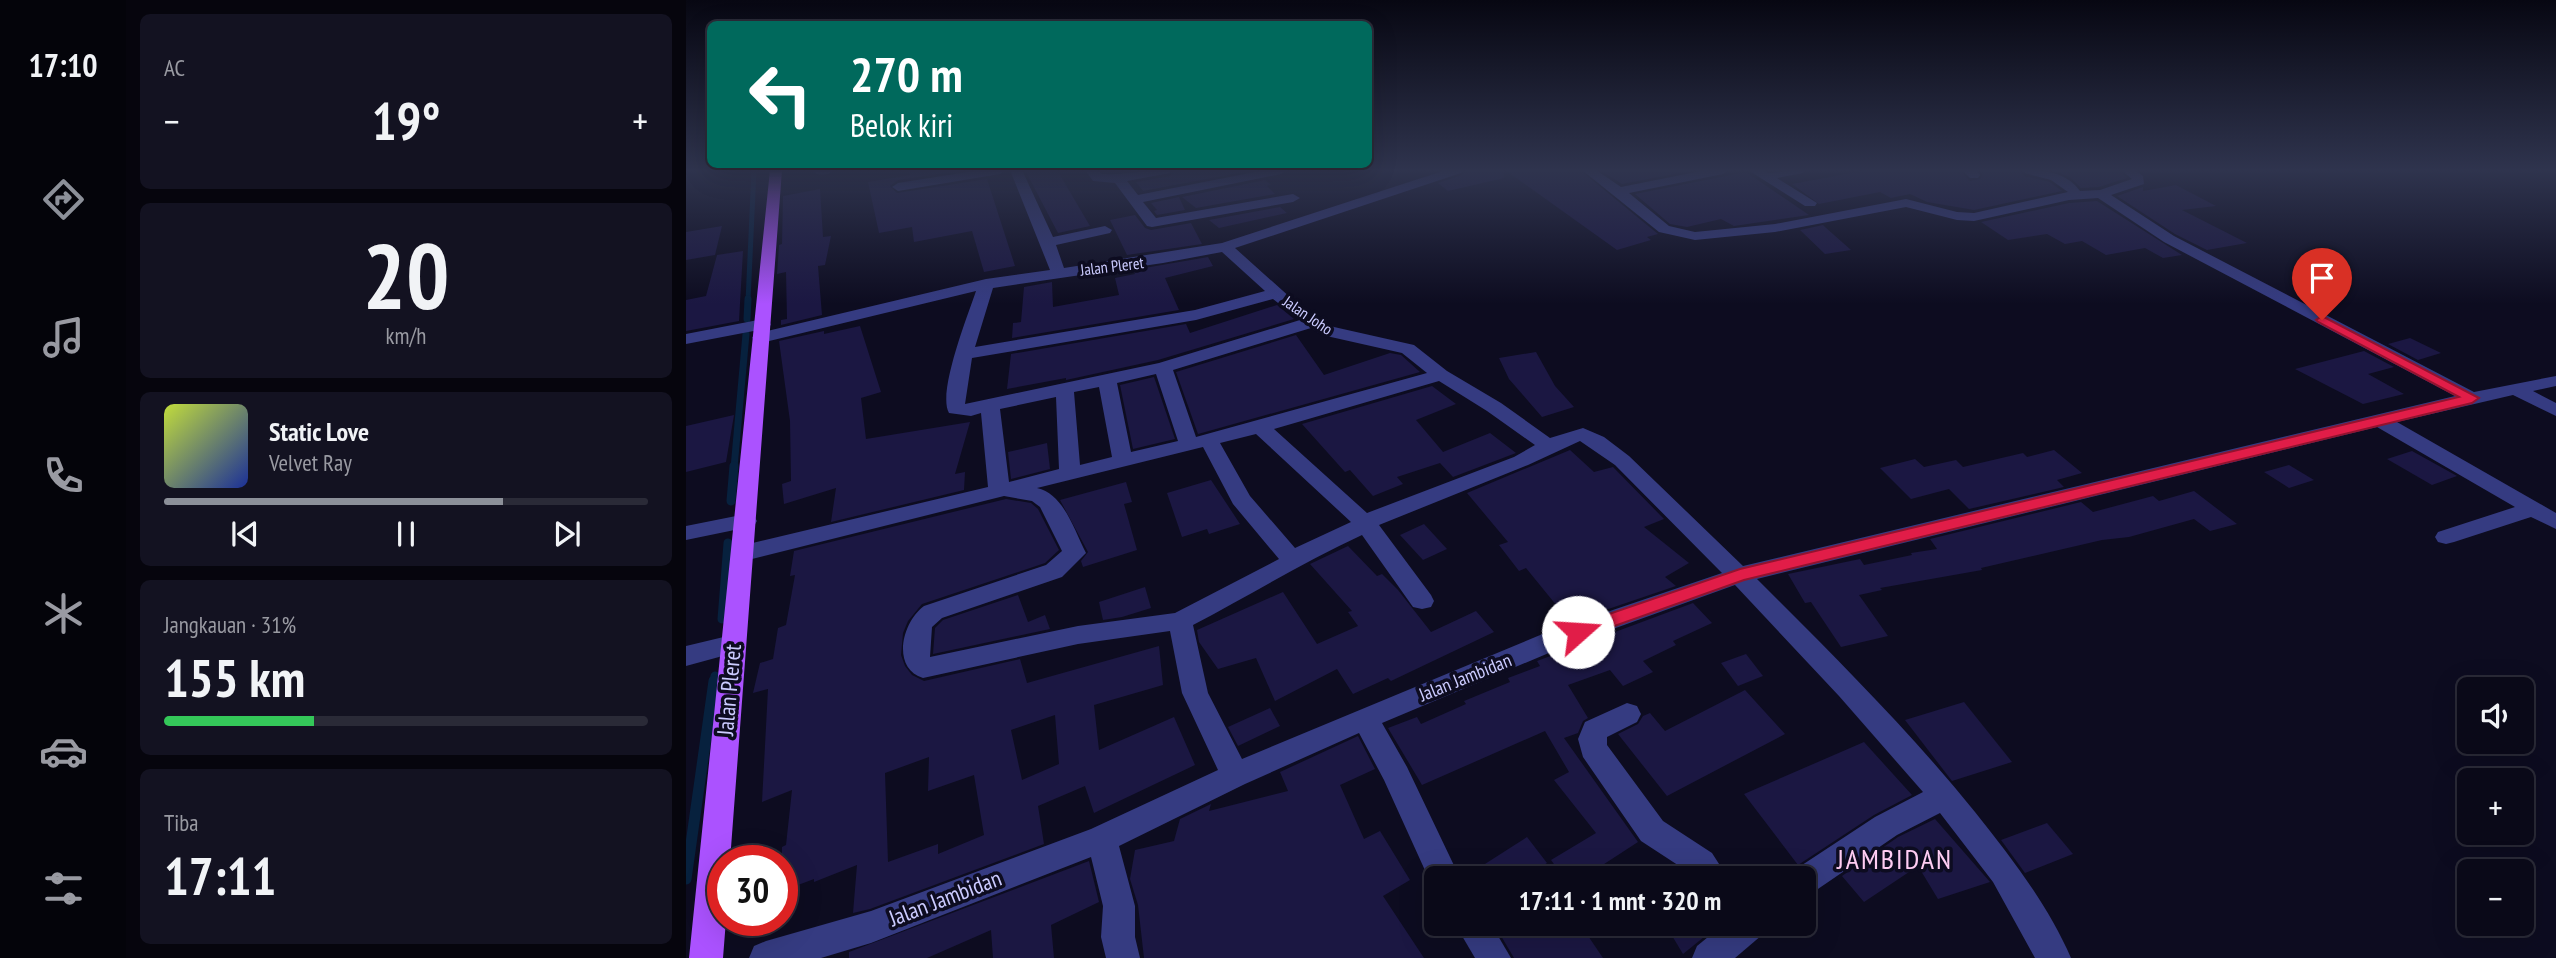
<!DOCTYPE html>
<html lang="id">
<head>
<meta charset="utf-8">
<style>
  body { margin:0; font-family:"PT Sans Narrow",sans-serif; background:#131221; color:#f1f3f6; height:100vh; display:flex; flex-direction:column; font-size:26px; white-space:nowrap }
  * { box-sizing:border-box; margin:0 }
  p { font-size:23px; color:#999aa2 }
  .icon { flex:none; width:38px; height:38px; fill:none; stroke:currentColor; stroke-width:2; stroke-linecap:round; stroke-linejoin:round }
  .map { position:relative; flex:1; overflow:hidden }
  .drawer { display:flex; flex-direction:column; gap:14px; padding:14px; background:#06050d; width:560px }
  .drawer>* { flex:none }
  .banner { position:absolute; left:21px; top:21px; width:665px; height:147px; border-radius:10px; box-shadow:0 7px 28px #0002,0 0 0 2px #2a2a37; background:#00695c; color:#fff; overflow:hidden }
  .controls { position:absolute; left:1771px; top:677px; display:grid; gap:14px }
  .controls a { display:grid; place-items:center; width:77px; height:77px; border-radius:10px; background:#0a0918; box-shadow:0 7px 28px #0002,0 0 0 2px #2a2a37; font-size:35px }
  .speed { position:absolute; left:21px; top:845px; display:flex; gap:14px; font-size:35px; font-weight:700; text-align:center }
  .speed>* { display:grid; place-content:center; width:91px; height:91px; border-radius:50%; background:#0a0918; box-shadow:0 7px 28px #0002,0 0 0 2px #2a2a37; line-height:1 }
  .speed .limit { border:10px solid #d22; background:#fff; color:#111 }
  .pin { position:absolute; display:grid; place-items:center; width:60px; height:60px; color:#fff; margin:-72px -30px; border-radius:50% 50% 50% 0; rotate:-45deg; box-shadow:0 0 7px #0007 }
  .pin .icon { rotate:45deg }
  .me { position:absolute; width:77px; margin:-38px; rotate:71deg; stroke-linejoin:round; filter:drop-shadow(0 0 5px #0008) }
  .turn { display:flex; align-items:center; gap:24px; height:147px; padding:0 28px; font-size:32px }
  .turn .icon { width:91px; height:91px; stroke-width:2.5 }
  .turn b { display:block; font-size:49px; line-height:60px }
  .big { font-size:52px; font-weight:700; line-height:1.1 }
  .drawer .widget { flex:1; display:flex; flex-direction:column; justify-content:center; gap:10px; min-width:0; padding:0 24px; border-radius:10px; background:#131221 }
  .drawer .dial { align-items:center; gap:0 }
  .dial b { font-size:91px; line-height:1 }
  .song { display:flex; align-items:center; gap:21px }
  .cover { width:84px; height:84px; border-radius:10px; background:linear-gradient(135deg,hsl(70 70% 55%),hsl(230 70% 35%)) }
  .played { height:7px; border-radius:4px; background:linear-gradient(90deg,#8c9099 70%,#2a2a37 70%) }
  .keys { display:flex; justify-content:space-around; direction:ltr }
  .heat { display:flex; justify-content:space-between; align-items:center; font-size:38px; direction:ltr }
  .charge { height:10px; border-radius:5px; background:linear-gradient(90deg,#34c759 31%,#2a2a37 0) }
  .trip { position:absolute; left:738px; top:866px; width:392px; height:70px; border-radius:10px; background:#0a0918; box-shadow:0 7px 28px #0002,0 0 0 2px #2a2a37; font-weight:700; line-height:70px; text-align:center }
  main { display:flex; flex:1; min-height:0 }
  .tab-bar { display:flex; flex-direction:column; width:126px; justify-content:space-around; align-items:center; background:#04040a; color:#999aa2 }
  .tab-bar .icon { width:49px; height:49px }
  .tab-bar .current { color:#8c9099 }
  .tab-bar b { font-size:32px; color:#f1f3f6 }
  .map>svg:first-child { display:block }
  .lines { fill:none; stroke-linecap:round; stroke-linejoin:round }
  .stream-far3 { stroke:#07213e; stroke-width:5 }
  .stream-far2 { stroke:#07213e; stroke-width:7 }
  .stream-far1 { stroke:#07213e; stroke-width:9 }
  .stream { stroke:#07213e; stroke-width:11 }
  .building { fill:#1b1742; fill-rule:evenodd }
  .minor { fill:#353b81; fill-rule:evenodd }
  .major { fill:#ab52ff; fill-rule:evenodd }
  .route { fill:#e11d48; stroke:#92132f; stroke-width:2 }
  .labels { text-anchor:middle; stroke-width:7; stroke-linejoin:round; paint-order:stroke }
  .far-street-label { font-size:16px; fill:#cbcbff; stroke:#0d0c20 }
  .street-label { font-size:19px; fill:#cbcbff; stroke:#0d0c20 }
  .near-street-label { font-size:23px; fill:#cbcbff; stroke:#0d0c20 }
  .near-quarter-label { font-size:28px; letter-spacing:2px; fill:#ffcdf3; stroke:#0d0c20 }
</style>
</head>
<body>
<main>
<nav class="tab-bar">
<b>17:10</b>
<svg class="icon current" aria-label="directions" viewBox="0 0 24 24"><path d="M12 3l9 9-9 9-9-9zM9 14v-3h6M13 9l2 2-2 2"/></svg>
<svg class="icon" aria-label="music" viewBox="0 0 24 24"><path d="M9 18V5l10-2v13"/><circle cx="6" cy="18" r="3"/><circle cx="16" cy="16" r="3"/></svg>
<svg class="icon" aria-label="phone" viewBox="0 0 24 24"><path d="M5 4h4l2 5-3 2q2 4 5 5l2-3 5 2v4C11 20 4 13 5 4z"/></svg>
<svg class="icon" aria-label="climate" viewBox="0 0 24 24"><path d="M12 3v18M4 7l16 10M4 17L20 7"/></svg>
<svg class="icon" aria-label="car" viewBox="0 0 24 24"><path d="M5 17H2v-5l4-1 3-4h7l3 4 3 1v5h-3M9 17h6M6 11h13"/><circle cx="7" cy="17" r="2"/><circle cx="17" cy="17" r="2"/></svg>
<svg class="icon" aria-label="filters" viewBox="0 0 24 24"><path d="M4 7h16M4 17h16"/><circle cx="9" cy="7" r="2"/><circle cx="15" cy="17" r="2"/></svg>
</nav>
<section class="drawer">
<div class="widget"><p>AC</p>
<div class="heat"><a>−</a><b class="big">19°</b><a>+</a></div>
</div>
<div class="widget dial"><b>20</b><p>km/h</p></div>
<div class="widget">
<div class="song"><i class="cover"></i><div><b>Static Love</b><p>Velvet Ray</p></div></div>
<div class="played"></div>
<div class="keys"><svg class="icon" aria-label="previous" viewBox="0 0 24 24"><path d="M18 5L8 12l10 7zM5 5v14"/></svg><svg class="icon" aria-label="pause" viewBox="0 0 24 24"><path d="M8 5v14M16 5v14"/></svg><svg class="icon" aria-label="next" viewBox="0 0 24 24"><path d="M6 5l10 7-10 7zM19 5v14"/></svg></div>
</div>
<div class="widget"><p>Jangkauan · 31%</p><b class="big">155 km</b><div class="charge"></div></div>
<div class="widget"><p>Tiba</p><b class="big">17:11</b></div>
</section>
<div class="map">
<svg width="1870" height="958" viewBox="0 0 1870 958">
  <rect width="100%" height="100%" fill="#0d0c20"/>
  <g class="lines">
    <polyline class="stream-far3" points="62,301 68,170"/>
    <g class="stream-far2">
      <polyline points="61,319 62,299"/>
      <polyline points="48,468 60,334"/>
    </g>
    <g class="stream-far1">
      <polyline points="45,501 48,466"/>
      <polyline points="36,619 42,543"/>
      <polyline points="28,683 29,676"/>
    </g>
    <polyline class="stream" points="0,879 28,681"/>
  </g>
  <g class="building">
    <polygon points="221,170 280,170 212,180 204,186 211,193 301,179 329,266 298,272 286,231 228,242 226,227 193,233 182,182 224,175"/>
    <polygon points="339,170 371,170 404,226 372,233"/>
    <polygon points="489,170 568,170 457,191 450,182 484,176"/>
    <polygon points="780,170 817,170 818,178 762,191 752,183 776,175"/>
    <polygon points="819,170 894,170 972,234 961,237 965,240 931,250"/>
    <polygon points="914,170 1009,170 936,184"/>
    <polygon points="1181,170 1274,170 1284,181 1294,179 1297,175 1293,170 1334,170 1338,176 1364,182 1376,191 1288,210 1241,202 1224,194 1205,198 1194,192 1133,204 1106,184"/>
    <polygon points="1364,170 1433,170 1441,178 1413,187 1395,188 1384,177"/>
    <polygon points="1060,172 1123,215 1048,226 1035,219 1001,227 984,224 949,194"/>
    <polygon points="579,180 585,185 581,186 589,194 510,208 496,197"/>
    <polygon points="1490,185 1530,206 1496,210 1561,243 1521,250 1489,234 1431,196 1457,187 1457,191"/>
    <polygon points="134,189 137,237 145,236 139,265 132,266 136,315 95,325 95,320 101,319 100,272 91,274 93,245 96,244 97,196"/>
    <polygon points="493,197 499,210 471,215 468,211 471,210 465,203"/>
    <polygon points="1411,201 1496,255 1477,258 1459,248 1420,255 1396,241 1379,244 1361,234 1322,240 1295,222 1383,203"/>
    <polygon points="594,207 601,213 533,228 523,220"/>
    <polygon points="449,215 459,228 465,230 505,223 516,244 441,255 424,220"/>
    <polygon points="1137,225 1139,227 1165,250 1139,254 1114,230"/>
    <polygon points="36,226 29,255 0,260 0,232"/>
    <polygon points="57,251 53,321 0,331 0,300 20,296 31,255"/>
    <polygon points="522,257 527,266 479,278 493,310 326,338 327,323 335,322 338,287 366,282 367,307 433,295 429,278 449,274 447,270"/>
    <polygon points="591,305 608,319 472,360 380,380 380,378 321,389 325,354 500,324 504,333"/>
    <polygon points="174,326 195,392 175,398 180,439 284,422 269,474 279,472 278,490 145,522 150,488 98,504 96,484 105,481 104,421 93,341 138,331 138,334"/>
    <polygon points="610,335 638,375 704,353 715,355 734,372 512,434 490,372"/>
    <polygon points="1724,338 1755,353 1732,360 1702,344"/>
    <polygon points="1678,351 1708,367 1682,374 1718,394 1677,404 1609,369"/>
    <polygon points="850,352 869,386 888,407 856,417 823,379 813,358"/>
    <polygon points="468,377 489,439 447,449 434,385"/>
    <polygon points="746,386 770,404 730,420 757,452 804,433 830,453 767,477 754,463 711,477 717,484 687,496 664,470 659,472 616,424"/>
    <polygon points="48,415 40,462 0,472 0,426"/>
    <polygon points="361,443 364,469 325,479 322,452"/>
    <polygon points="884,450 908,472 927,467 978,519 958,527 1003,563 979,577 990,586 884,622 840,568 833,571 813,545 822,542 781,493"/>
    <polygon points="1368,450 1396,473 1371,480 1378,487 1283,509 1263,489 1225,499 1194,468 1229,459 1238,467 1270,460 1277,467 1337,453 1341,457"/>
    <polygon points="1726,451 1771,476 1746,485 1701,459"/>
    <polygon points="1603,465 1628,480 1603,488 1578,472"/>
    <polygon points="525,480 554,524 523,534 521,529 496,537 481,493"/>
    <polygon points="440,482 446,502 438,504 451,550 397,567 395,561 402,552 374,500"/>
    <polygon points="1508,491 1551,524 1524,531 1508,519 1443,537 1416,540 1295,568 1296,570 1194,588 1196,590 1173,595 1202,636 1155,647 1125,602 1119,603 1102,574 1174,559 1178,565 1226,555 1225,553 1251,549 1244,539 1395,502 1407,512 1467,496 1473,501"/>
    <path d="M320,499L345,503L352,509L373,550L359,563L236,604L222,621L217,633L215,655L219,666L226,675L238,681L334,659L341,683L473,646L477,685L408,705L413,750L488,717L509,765L408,813L399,786L352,806L358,844L184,909L167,913L171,865L128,882V879L96,891V847L100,845L106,790L76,802L82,689L67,693L74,663L87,659L92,628L100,625L109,575L104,576L108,551ZM369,715L373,764L336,780L325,730ZM243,757L242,791L288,775L298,835L252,854V844L202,862L199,773Z"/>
    <polygon points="738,524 761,549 737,560 714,535"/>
    <polygon points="662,546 691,576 696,574 712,590 745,632 790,611 808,632 705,681 702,678 667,694 651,669 589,701 570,658 532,669 513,642 511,630 597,592 631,644 672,626 662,612 666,611 624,564"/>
    <polygon points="459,587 465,608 436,617 417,620 413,602"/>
    <polygon points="332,595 342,622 359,615 364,629 247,654 249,628 257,620"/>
    <polygon points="1007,603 1026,623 987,641 990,645 957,661 967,672 937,686 924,670 882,685 902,718 897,721 892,733 878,738 952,842 912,868 921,878 878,878 865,860 910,833 868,780 883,772 859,731 736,785 702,728 731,717 735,724 780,704 778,701 824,682 822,678 854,666 851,661"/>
    <polygon points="1060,654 1077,676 1052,686 1035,663"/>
    <polygon points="1059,690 1099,734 981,796 932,734 952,724 957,716 964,713 979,731"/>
    <polygon points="1278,702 1326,762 1266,781 1219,720"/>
    <polygon points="584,708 594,726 552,746 542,727"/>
    <polygon points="672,736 689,769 654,785 678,839 694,831 724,880 697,896 738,958 458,958 452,905 444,879 449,850 488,841 494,819 525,804 523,811 602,791 594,772"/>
    <polygon points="1178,742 1226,795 1188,815 1112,865 1058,794"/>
    <polygon points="1249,819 1304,882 1252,899 1232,866 1178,902 1156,876 1212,837"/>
    <polygon points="1361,823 1387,854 1339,873 1315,840"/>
    <polygon points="841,837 861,863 837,878 777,878"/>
    <polygon points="403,861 413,902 365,925 368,958 307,958 305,930 241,958 163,958 163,952"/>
    <polygon points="808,924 894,924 917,958 828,958"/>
    <polygon points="979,924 1034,924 997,954"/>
  </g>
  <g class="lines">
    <g class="minor">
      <path d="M125,170H148C143,176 130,176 125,170Z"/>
      <polygon points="294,170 320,170 314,174 212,191 206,187 212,183"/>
      <path d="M324,170H336L367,237L419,226L426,230L424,233L370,245L378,268L536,243L760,170H777L775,173L549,248L616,308L648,327L728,345L761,371L815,403L864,438L897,428L918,437L943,456L1057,566L1769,396L1478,242L1412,198L1383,200L1288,221L1271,220L1220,207L1089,232L1009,240L973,232L896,170H910L935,187L1020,170H1043L1037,174L943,193L983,226L1009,232L1089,224L1220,199L1271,212L1288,213L1382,192L1365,180L1339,173L1337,170C1358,170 1381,172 1394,191L1414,190L1446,179L1435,170H1449L1457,176L1458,184L1425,195L1488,236L1788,392L1870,376V386L1847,391L1870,403V416L1827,395L1711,422L1870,513V529L1845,517L1768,542L1760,544L1752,542L1749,537L1752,532L1829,507L1691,427L1071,579C1146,654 1222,729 1289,812C1325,857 1362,905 1385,958H1349L1307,882L1254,813L1211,835L1129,891L1118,896V878H1103L1107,871L1189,817L1237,792L1153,696L1049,585L877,647L696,723L721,767L774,878H751V890L747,888L698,780L673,733L559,784L433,846L449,906V937L454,958H420L415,937L417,906L405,857L185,943L135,958H63L68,946L80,941L185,911L405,829L532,770L496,693L484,631L392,644L237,678C205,668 216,622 238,606L360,565L376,551L354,507L346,501L318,496L58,561L50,558L46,553L50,548L58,545L302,487L295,413L285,416L263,413C251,393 282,315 290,291L75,343L66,338L69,334L300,279L364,270ZM536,252L579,291L509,310L289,347L307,288L477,263ZM587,299L614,320L473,363L279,404L286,358L510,320ZM625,328L636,335L716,353L741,373L510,437L487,370ZM470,374L492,441L445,452L431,383ZM753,381L801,411L849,445L828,457L681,513L588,429ZM413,387L426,457L394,465L388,392ZM370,397L373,469L323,482L314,409ZM570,434L665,522L609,548L564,496L534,443ZM894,441L929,465L1036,573L859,633L556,759L522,693L507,625C564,595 618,562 676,535L727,607L736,609L745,607L748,601L745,595L693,525L842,465ZM517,447L547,504L593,559L489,613L392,626L244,657L246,627L256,618L376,577L400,553C388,530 378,494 351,488Z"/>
      <path d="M399,170H411L416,174C439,175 462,170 486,170L484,173L441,181L452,195L579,170H601L595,174L457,202L470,218L607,194L614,198L607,202L466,227L461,226L429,183L407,181Z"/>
      <polygon points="1062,170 1076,170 1082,173 1119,170 1117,173 1091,178 1131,203 1129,206 1119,206"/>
      <polygon points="1276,170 1290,170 1294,175 1292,178 1284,178"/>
      <polygon points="77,319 85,324 83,328 0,344 0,334"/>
      <polygon points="60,514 68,516 71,521 68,526 0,540 0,526"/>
      <polygon points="46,635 55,637 59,644 55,651 0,666 0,646"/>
      <polygon points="941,703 951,706 955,714 951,722 921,737 921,745 977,821 1026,853 1042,878 1008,878 1004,873 955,841 897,757 892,739 899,722"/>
      <polygon points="769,924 805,924 825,958 789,958"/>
      <polygon points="1038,924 1081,924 1076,935 1049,958 1006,958 1011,946"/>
    </g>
    <polygon class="major" points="84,170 96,170 44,861 37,861 37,920 40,920 37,958 3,958"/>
  </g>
  <linearGradient id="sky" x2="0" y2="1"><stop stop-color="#070712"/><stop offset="0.56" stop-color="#2f344e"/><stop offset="1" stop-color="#2f344e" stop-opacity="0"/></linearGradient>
  <rect width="1870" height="304" fill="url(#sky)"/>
  <polygon class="route" points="1636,316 1793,398 1786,403 1058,580 892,639 885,637 882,632 885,627 1054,569 1773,397 1632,322 1630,320"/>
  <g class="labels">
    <g class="far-street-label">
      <text transform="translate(426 266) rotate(-7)" y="6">Jalan Pleret</text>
      <text transform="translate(622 315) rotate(34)" y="6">Jalan Joho</text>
    </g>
    <g class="street-label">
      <text transform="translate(779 677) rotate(-22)" y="7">Jalan Jambidan</text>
    </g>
    <g class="near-street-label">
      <text transform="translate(43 690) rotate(-85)" y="8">Jalan Pleret</text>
      <text transform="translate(259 898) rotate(-21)" y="8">Jalan Jambidan</text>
    </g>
    <g class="near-quarter-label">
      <text x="1209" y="869">JAMBIDAN</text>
    </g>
  </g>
</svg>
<div class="controls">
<a><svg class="icon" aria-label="sound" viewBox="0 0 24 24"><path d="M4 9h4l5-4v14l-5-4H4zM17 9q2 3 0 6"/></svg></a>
<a>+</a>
<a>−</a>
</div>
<div class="speed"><div class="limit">30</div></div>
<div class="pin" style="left:1636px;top:320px;background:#d93025"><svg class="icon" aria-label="arrive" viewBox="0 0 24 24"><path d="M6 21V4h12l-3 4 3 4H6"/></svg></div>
<svg class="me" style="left:892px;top:632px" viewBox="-20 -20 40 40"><circle r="19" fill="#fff"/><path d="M0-13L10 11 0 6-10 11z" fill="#e11d48"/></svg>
<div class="trip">17:11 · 1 mnt · 320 m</div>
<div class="banner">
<div class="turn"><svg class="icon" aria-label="left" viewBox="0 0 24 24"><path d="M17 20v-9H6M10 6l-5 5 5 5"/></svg><div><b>270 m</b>Belok kiri</div></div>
</div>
</div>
</main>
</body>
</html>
